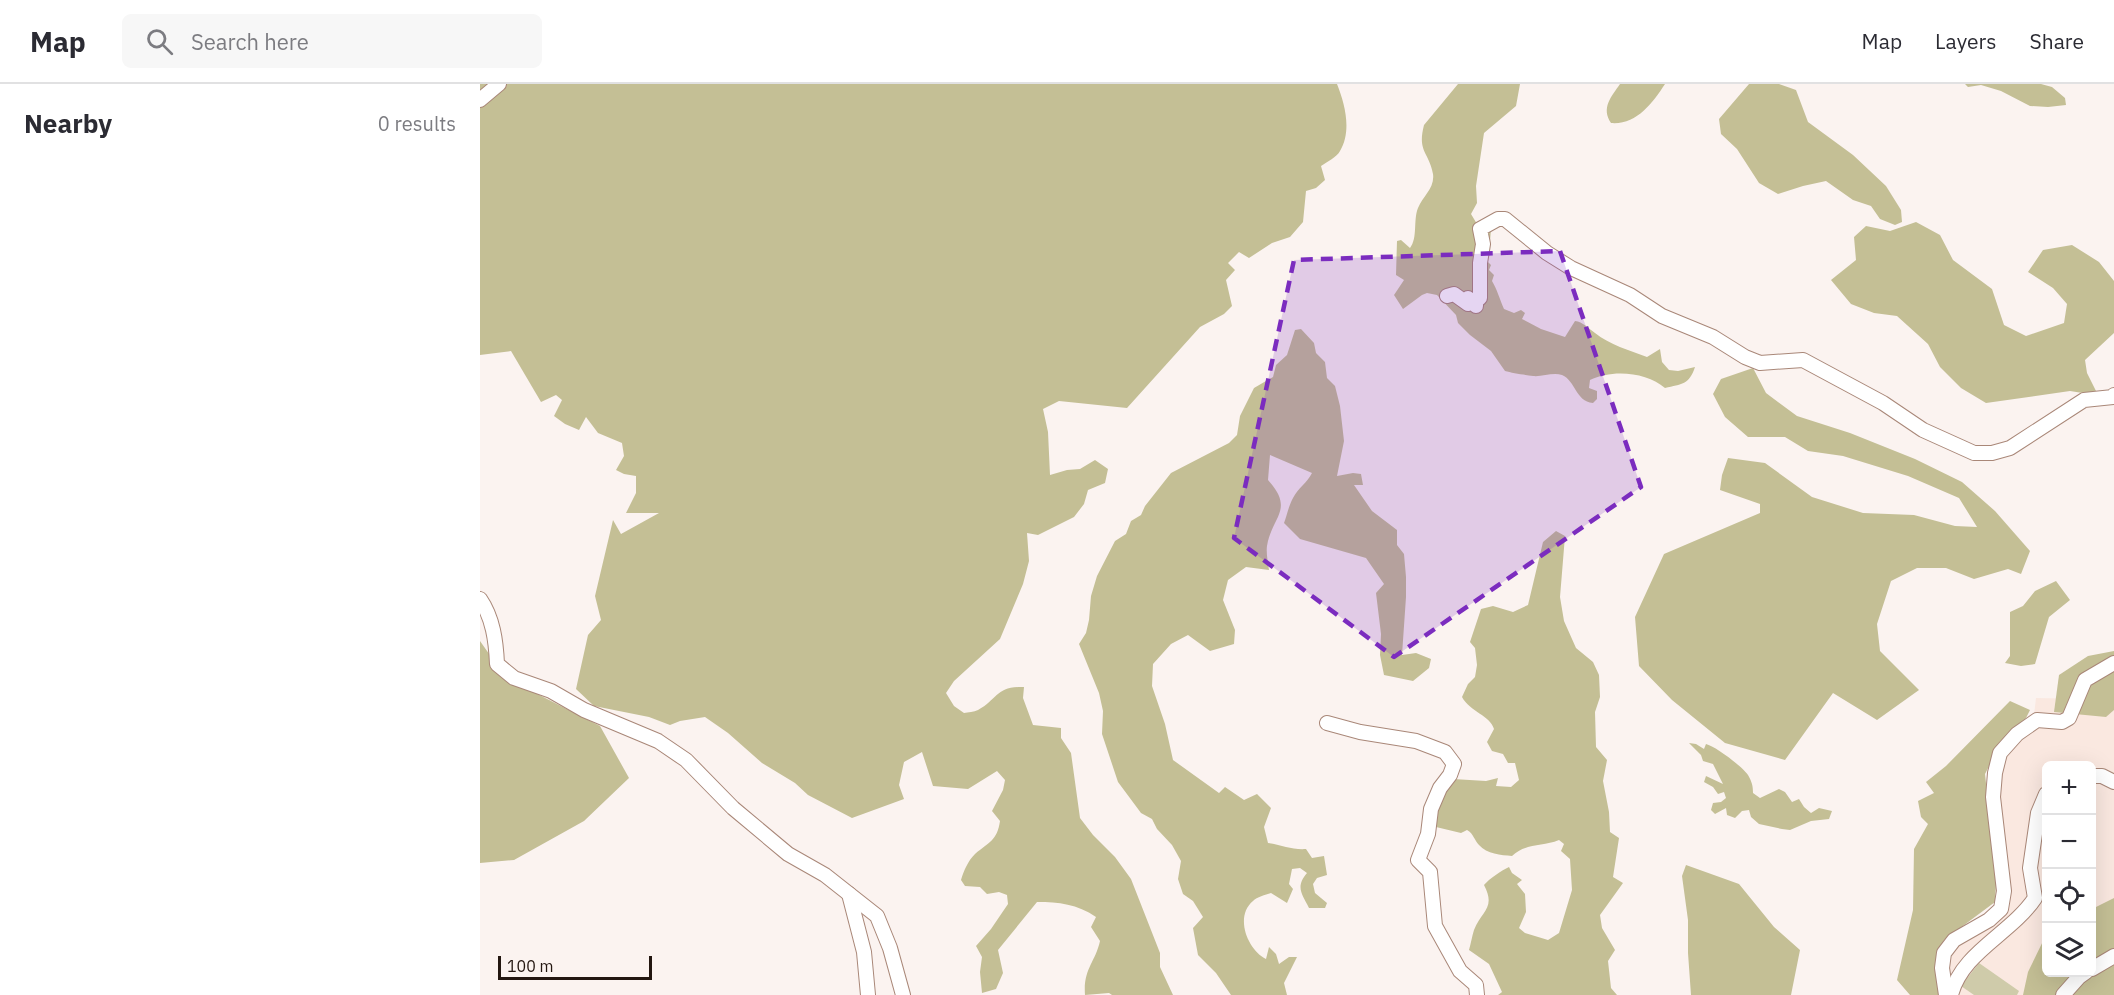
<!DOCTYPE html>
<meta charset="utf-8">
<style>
:root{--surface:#fff;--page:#f7f7f7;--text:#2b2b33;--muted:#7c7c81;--line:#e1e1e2}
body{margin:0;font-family:"IBM Plex Sans",sans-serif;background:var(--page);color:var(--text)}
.controls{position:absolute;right:18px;bottom:18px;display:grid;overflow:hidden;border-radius:9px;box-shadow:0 6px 24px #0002}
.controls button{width:54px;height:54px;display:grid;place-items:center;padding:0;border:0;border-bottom:2px solid var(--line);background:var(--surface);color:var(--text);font:30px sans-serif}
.scale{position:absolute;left:18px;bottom:15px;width:154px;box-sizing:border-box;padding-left:6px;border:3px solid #231610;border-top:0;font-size:16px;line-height:21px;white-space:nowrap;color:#231610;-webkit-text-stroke:4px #fbf3f0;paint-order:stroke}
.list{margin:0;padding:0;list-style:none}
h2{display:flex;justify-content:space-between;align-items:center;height:78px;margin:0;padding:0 24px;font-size:26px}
h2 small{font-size:20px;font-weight:400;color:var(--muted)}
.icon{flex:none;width:33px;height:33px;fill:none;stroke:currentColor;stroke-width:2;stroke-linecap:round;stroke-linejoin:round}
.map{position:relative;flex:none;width:1634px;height:911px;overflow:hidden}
header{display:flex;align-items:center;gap:36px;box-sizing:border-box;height:84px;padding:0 30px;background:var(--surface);border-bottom:2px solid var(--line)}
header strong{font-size:28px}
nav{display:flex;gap:33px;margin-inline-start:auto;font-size:21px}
.search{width:420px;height:54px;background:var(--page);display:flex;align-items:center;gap:15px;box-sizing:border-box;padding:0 21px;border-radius:9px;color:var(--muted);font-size:22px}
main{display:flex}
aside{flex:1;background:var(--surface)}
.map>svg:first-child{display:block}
.built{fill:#fae8e0;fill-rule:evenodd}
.green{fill:#cfcbaa}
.forest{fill:#c4bf95}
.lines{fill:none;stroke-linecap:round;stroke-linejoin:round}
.minor-casing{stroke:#a98778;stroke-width:16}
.minor{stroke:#fff;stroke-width:14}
.marked{fill:#7b2cbf;fill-opacity:0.2;stroke:#7b2cbf;stroke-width:4.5;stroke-dasharray:12 8;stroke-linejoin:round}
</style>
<header>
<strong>Map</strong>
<div class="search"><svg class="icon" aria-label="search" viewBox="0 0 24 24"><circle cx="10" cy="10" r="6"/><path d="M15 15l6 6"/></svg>Search here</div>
<nav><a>Map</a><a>Layers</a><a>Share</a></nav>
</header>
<main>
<aside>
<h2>Nearby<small>0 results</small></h2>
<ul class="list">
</ul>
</aside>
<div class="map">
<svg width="1634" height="911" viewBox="0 0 1634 911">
<rect width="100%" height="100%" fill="#fbf3f0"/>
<!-- built -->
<path class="built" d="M 1634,601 L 1634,899 L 1610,911 L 1464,911 L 1467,865 L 1523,815 L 1514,682 L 1554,631 L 1556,614 L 1609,615 ZM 1566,682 L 1612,682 L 1612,888 L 1566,888 Z"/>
<!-- green -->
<polygon class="green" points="1499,879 1539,907 1537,911 1494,911 1481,902"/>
<!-- forest -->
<g class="forest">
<path d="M 0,0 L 857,0 C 865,20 872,47 860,67 C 857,73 847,78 841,82 L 845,96 L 836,104 L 826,107 L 823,138 L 810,153 L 792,159 L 769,174 L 759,168 L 748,179 L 755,186 L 746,196 L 752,222 L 744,230 L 720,243 L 647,324 L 579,317 L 563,325 L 568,348 L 570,391 L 587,386 L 600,385 L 615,376 L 628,385 L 625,399 L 608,406 L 604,420 L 594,433 L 558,451 L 547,449 L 549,477 L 543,500 L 520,555 L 474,597 L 466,609 L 474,622 L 484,629 C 488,628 494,628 498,626 C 518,615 516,602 544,603 L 543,614 L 553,641 L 581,644 L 581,654 L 591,669 L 600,734 L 613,751 L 635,773 L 651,795 L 680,869 L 680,883 L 693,911 L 632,911 L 629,909 L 605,911 C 603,885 615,879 620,857 L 611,843 L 616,833 C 597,820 579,818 557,818 L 518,866 L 523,889 L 516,905 L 502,909 L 500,888 L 502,873 L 496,862 L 511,845 L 528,820 L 527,811 L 519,808 L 507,810 L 500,803 L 485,802 L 481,796 C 484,786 488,777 495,770 C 509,758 517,757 520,737 L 512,727 L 523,706 L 525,696 L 517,687 L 488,705 L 453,702 L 442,668 L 424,678 L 419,701 L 424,715 L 372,734 L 328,711 L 315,699 L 282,679 L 248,649 L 225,633 L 200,637 L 190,641 L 169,633 L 114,622 L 96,605 L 108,551 L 121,536 L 115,512 L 133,436 L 141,450 L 179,429 L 146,429 L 156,409 L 156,392 L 144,390 L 136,386 L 144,372 L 142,359 L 118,349 L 106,333 L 99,346 L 85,340 L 74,332 L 82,316 L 76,311 L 61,318 L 31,267 L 0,271 Z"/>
<path d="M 978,0 L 1040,0 L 1036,22 L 1004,49 L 996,102 L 997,119 L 991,130 L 1000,145 L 1011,145 L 1009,169 L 1004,174 L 1011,181 L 1009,186 L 1014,191 L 1012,197 C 1017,205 1020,216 1024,225 L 1034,229 L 1041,226 L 1045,229 L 1042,235 L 1061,245 L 1085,253 L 1095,237 C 1103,238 1108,244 1115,249 C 1130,261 1149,266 1167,273 L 1180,265 L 1182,278 L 1189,286 L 1198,287 L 1215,283 C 1209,301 1202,300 1185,304 C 1167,288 1132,285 1110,296 L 1109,304 L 1117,307 L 1117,315 L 1113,319 C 1095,317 1096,297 1082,291 C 1073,288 1062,293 1053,292 C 1045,291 1032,289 1025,287 L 1011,267 L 990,251 L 978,239 L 976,231 L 957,211 L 947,209 L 942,211 L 923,225 L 914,211 L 924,196 L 916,191 L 917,157 L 921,156 L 930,164 C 938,154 933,136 938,124 C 943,112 955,104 953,90 C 949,68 937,68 944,41 Z"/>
<path d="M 1140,0 L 1185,0 C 1172,20 1156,41 1131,39 C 1121,24 1131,13 1140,0 Z"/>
<polygon points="1269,0 1299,0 1316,6 1328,38 1373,71 1406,102 1421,126 1422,138 1415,141 1400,135 1391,122 1373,116 1346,97 1323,102 1298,110 1279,99 1257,65 1241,50 1239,35"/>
<polygon points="1485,0 1561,0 1572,3 1585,14 1586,21 1568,23 1550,22 1521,7 1501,1 1488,3"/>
<polygon points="1436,138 1460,151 1473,176 1512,205 1524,241 1546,252 1584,239 1587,220 1573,204 1548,188 1563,166 1592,161 1619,178 1634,197 1634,249 1605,276 1607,289 1616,307 1609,310 1590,307 1506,319 1481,304 1460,283 1448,260 1417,232 1394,229 1371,220 1351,196 1376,176 1374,153 1386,142 1410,147"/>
<path d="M 821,245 L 834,259 L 836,269 L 845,278 L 847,294 L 855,302 L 860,322 L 864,357 L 857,392 L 873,389 L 881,390 L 883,401 L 874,401 L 892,427 L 917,446 L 917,461 L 924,470 L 926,493 L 926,513 L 922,571 L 936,569 L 951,575 L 949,584 L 933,597 L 904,591 L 900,571 L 901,550 L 896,509 L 904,500 L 886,474 L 820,455 L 804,439 C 807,431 809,421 813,414 C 818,404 827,399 832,389 L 790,371 L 788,396 C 815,426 792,432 787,462 C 786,469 788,479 789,486 L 766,483 L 748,496 L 743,516 L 755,546 L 754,560 L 730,567 L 708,551 L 691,560 L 673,580 L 672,602 L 685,640 L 693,676 L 739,709 L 745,703 L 764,716 L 777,710 L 791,724 L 784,743 L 788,759 C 801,761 812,766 826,765 L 832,774 L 844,772 L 847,791 L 837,794 L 833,800 L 835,809 L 847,819 L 845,824 L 829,824 C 822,810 815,803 827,789 L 820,784 L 812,785 L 809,800 L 813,805 L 807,819 L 791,809 C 785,811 777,813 773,817 C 754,833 768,866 786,875 L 789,863 L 796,870 L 799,880 L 809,873 L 817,873 L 804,899 L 807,911 L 751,911 L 736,889 L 718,871 L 713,844 L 723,833 L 713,817 L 703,810 L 698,795 L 701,777 L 692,761 L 677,745 L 672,735 L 661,729 L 638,698 L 622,650 L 623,627 L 619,609 L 599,560 L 606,549 L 609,536 L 611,512 L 617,492 L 635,457 L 646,450 L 651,437 L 661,431 L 665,422 L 691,389 L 749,359 L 757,351 L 760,332 L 774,304 L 793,293 L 796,281 L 807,271 L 815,246 Z"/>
<polygon points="1273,284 1286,309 1317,332 1370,349 1435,375 1482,398 1515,427 1550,467 1541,490 1528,485 1494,495 1466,484 1437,484 1411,497 1397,540 1400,567 1439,606 1397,636 1353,609 1305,676 1245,659 1192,616 1159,582 1155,533 1184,470 1280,429 1280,420 1240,406 1242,391 1248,374 1285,379 1332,413 1383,429 1434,431 1475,442 1497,443 1479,414 1428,392 1363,372 1328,367 1305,353 1268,353 1245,333 1233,310 1241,295"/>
<path d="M 1076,447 L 1085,452 L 1080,513 L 1084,537 L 1096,564 L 1113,578 L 1119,591 L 1120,613 L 1115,628 L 1116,663 L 1127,676 L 1123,697 L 1129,728 L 1130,748 L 1139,754 L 1133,793 L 1143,799 L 1120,831 L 1122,844 L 1135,866 L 1128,877 L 1131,904 L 1137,911 L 1018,911 L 1022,908 L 1009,880 L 989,866 C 991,859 992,852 994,846 C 1002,826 1016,824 1004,801 C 1009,795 1022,786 1029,783 L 1032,789 L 1042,796 L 1037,800 L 1045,810 L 1046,828 L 1039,844 L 1045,849 L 1068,856 L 1079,849 L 1092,806 L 1090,775 L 1081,767 L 1084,760 L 1079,756 C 1062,763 1045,759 1032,772 C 1021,771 1007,770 999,761 C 994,756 994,750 987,746 L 981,749 L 956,743 C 956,723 962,711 973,695 L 1006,697 L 1018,694 L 1016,702 L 1031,703 L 1039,696 L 1035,679 L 1028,679 L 1023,670 L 1012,667 L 1007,658 L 1014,645 C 1010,631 990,628 982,613 L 988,600 L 995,593 L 997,581 L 995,564 L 990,558 L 1001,525 L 1013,522 L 1033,528 L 1048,521 L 1063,458 Z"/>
<polygon points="1576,497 1590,516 1569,533 1555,580 1541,582 1525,579 1530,572 1530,528 1543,522 1555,507"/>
<polygon points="0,557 26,594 120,642 149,694 104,737 34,776 0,779"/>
<polygon points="1634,567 1634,626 1626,633 1574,628 1579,591 1608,572"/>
<polygon points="1530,617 1550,626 1546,634 1532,646 1516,668 1505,690 1513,763 1516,800 1515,818 1464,856 1460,875 1462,911 1430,911 1417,896 1433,826 1434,765 1448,740 1441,733 1438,717 1454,709 1446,698 1466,682"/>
<path d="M 1209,659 L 1216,660 L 1224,665 L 1226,660 C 1235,662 1263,683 1268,691 C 1272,698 1273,702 1273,709 L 1280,714 L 1299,705 L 1305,708 L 1312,718 L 1319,715 L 1324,723 L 1331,729 L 1339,724 L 1352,727 L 1349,735 L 1331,737 L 1310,746 L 1302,745 L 1279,740 L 1271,733 L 1269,726 L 1262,727 L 1255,734 L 1247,731 L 1246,724 L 1235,730 L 1231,726 L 1233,719 L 1241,718 L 1246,714 L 1244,708 L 1238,710 L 1233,703 L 1224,698 L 1226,692 L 1243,700 L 1233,680 L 1223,677 L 1221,671 Z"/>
<polygon points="1206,781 1259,800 1294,843 1320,866 1311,911 1211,911 1208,869 1208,836 1202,792"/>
<polygon points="1634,814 1634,911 1543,911 1548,888 1566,851 1566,888 1612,888 1612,825"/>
</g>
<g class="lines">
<defs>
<g id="minor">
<polyline points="0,16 19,0"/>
<polyline points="967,212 974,210 988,220 988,214 996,222 996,217 1000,214 1000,179 1003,160 1000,145 1018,135 1025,135 1067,169 1091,184 1150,211 1182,232 1233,253 1265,273 1280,279 1323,276 1403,319 1443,346 1494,369 1512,369 1530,364 1604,316 1633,313 1634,311"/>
<path d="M 0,515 C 13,534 16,557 17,580 L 34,594 L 71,607 L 104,626 L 178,657 L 206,676 L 253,724 L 308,770 L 345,791 L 397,832 L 410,864 L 423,911"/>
<polyline points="847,639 880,648 936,657 965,668 974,680 970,691 960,704 951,725 948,750 938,776 950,788 955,842 980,887 996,901 997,911"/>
<polyline points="1612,692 1622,692 1634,698"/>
<polyline points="369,810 384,868 388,911"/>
<polyline points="1612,885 1634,872"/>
<polyline points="1466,911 1462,884 1464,869 1474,856 1509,836 1521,825 1524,807 1513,713 1515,689 1520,669 1537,650 1557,636 1582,638 1589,634 1605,596 1634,579"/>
<path d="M 1471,911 C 1482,868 1531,850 1555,814 L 1550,784 L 1558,729 L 1566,710"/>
<polyline points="1583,911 1599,893 1606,888"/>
</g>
</defs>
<!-- minor casing -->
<use href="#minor" class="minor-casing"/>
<!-- minor -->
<use href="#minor" class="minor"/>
</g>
<!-- marked area -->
<path class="marked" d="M 1080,167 L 1161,403 L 914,573 L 754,454 L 814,176 Z"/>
</svg>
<div class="controls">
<button>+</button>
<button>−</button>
<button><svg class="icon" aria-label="locate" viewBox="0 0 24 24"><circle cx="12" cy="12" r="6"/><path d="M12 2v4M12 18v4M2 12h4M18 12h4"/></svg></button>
<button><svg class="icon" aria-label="layers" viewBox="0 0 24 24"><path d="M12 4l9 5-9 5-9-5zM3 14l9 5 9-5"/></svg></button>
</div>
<div class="scale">100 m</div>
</div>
</main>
